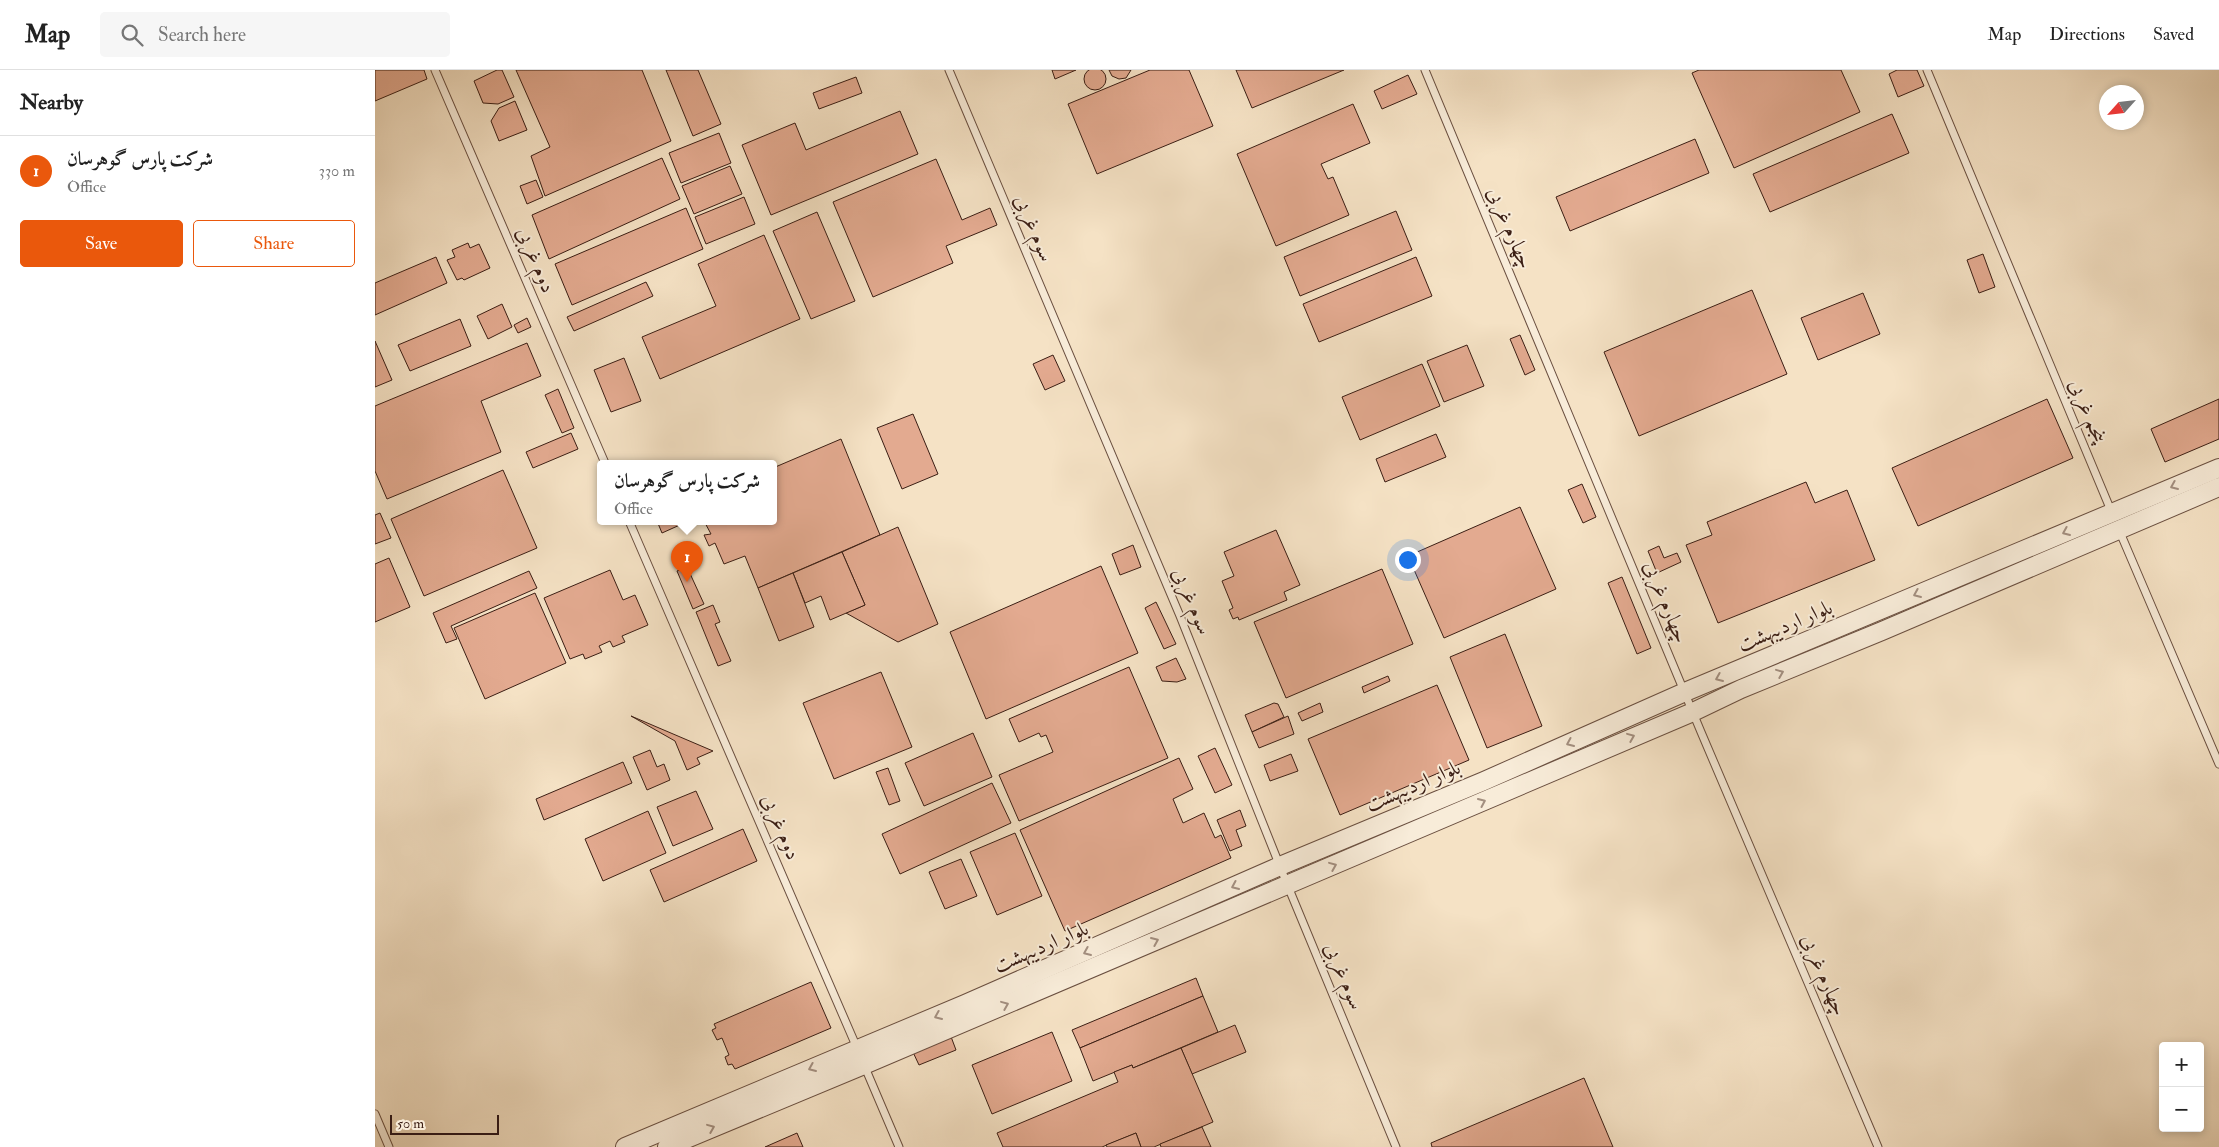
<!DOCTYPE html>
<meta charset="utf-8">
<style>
:root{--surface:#fff;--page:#f6f6f6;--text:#222;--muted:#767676;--line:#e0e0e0;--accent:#ea580c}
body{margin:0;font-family:"IM FELL Double Pica",Amiri,serif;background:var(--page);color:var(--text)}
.controls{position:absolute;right:15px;bottom:15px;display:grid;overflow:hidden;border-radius:5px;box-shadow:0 2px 8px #0003}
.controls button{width:45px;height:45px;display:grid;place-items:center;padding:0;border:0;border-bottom:1px solid var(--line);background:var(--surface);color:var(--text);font:25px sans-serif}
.compass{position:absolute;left:1724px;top:15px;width:45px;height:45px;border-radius:50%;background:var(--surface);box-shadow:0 2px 8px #0003;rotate:243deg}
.scale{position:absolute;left:15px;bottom:12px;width:109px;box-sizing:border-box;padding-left:5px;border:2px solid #3b1e14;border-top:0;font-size:14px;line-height:18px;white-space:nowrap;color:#3b1e14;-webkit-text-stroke:4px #f8ecd9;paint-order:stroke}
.you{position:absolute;left:1032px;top:489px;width:18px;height:18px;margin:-12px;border:4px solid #fff;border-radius:50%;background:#1a73e8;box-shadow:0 0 0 8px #1a73e833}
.badge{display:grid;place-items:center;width:32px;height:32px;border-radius:50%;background:var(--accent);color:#fff;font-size:16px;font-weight:700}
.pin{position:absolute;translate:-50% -41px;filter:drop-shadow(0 1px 2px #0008)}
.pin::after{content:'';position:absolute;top:26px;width:18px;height:15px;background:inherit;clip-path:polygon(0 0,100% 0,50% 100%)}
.popup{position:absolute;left:222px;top:390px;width:180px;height:65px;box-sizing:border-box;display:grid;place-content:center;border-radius:5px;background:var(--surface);filter:drop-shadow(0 1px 4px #0005);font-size:16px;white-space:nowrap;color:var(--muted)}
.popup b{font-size:19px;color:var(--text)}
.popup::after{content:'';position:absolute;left:50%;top:100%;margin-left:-10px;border:10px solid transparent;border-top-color:var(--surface)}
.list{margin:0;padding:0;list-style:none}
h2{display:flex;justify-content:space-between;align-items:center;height:65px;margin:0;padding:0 20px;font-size:21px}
h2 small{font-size:16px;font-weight:400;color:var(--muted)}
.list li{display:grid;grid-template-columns:32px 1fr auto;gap:15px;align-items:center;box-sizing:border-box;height:70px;padding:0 20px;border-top:1px solid var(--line)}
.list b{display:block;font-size:19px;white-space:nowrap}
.list p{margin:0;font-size:16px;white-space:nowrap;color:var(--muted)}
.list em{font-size:16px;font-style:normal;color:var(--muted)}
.actions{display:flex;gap:10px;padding:15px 20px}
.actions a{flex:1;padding:11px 0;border:1px solid var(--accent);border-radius:5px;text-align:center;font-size:18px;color:var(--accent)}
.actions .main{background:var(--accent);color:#fff}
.icon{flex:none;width:28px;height:28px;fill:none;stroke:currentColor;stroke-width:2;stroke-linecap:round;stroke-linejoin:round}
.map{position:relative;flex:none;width:1844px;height:1077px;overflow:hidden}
header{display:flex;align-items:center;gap:30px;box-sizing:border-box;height:70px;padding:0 25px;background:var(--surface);border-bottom:1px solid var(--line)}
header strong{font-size:24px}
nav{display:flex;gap:28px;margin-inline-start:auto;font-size:18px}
.search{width:350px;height:45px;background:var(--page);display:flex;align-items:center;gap:12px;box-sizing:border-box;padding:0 18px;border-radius:5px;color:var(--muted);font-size:19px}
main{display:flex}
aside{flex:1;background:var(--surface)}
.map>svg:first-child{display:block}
.building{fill:#e3aa90;stroke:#3b1e14}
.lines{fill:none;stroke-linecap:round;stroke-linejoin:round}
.service-casing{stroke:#6a4f40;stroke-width:9}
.tertiary-casing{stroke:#6a4f40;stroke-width:20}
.service{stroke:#f8ecd9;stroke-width:7}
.tertiary{stroke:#f8ecd9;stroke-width:18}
.oneway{stroke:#a38f80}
.labels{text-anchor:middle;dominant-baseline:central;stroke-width:4;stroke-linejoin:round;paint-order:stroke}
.street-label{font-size:21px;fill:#3b1e14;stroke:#f8ecd9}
</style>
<header>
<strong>Map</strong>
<div class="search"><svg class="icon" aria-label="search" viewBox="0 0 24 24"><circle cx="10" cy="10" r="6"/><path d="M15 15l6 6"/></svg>Search here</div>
<nav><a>Map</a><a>Directions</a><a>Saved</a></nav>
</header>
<main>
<aside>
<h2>Nearby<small></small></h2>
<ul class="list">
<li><span class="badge">1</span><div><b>شرکت پارس گوهرسان</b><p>Office</p></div><em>330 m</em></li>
</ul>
<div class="actions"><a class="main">Save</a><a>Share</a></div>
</aside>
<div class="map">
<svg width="1844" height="1077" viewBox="0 0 1844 1077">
<rect width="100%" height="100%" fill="#f5e2c5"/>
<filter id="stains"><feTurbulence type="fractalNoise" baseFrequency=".004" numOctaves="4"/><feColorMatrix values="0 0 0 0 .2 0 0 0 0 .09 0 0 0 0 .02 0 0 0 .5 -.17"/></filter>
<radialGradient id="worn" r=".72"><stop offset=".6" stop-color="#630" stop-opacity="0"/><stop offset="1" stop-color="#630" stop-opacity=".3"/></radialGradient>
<!-- building -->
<g class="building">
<circle cx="720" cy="9" r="11"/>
<polygon points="0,0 49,0 52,9 0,31"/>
<polygon points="122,0 127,0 139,27 123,34 108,33 99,11"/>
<polygon points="141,0 267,0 296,71 170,126 156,86 175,77"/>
<polygon points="291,0 323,0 346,54 318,66"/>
<polygon points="677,0 701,0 680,9"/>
<polygon points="734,0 756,0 751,8 744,9 737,6"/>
<polygon points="775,0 814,0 838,56 722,104 693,34"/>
<polygon points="861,0 969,0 877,38"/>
<polygon points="1324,0 1466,0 1485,42 1359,98 1317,3"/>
<polygon points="1522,0 1542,0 1549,16 1523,27 1514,4"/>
<polygon points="1033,5 1042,24 1007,39 999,21"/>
<polygon points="481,7 487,23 444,39 438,23"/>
<polygon points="140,31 152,60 124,71 116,51 124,38"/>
<polygon points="978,34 995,73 946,94 953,109 958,107 974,145 901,176 862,84"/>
<polygon points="525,41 543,84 396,145 367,75 420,53 431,80"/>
<polygon points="1517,44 1534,83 1395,142 1378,104"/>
<polygon points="344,63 356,93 306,113 294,83"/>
<polygon points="1320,69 1334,103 1195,161 1181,127"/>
<polygon points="287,88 305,129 174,189 157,145"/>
<polygon points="561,89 587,150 615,138 622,155 571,176 578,193 498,227 458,132"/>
<polygon points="355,96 367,124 319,144 307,116"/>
<polygon points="161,110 168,127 152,134 145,116"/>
<polygon points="369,127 380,154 331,174 320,147"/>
<polygon points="311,138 328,179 197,235 180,194"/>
<polygon points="1021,141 1037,180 925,226 909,187"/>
<polygon points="442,142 480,231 436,249 398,161"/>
<polygon points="389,165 425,249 285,309 267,267 341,236 323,194"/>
<polygon points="93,173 95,178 104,174 115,198 89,210 87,208 82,210 72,190 80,187 77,180"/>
<polygon points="1608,184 1620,217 1604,223 1592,190"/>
<polygon points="61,187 72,213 0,245 0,213"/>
<polygon points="1041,187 1057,226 944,272 928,234"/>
<polygon points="271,212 278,226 199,261 192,247"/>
<polygon points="1377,220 1412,304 1264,366 1229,282"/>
<polygon points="1488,223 1505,264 1443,290 1426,248"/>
<polygon points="127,234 137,257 113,269 102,246"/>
<polygon points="152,248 156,257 143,263 139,255"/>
<polygon points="85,249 96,276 35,301 23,275"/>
<polygon points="1145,265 1160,300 1150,305 1135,269"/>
<polygon points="0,271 17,310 0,317"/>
<polygon points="152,273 166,306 106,331 126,382 12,429 0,401 0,336"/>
<polygon points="1092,275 1109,316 1069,332 1052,291"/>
<polygon points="678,285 690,311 670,320 658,294"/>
<polygon points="249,288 266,331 236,342 219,300"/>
<polygon points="1047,294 1065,336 985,370 967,327"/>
<polygon points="183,319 199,358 187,363 170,325"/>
<polygon points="1672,329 1698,388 1543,456 1517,398"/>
<polygon points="1844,329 1844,369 1790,392 1776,359"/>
<polygon points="538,344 563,404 527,419 502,358"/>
<polygon points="196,363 203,379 158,398 151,382"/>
<polygon points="1061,364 1071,387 1010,412 1001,389"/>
<polygon points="466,369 505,465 383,518 370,486 349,494 340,473 334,476 329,465 336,464 329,451 398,451 398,398"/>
<polygon points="128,400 162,478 49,526 16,449"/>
<polygon points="1431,412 1440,433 1472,420 1500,490 1343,553 1311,475 1337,465 1332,452"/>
<polygon points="1207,414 1221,447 1208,453 1193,420"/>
<polygon points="1145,437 1181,519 1069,568 1033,486"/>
<polygon points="5,443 16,468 0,474 0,445"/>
<polygon points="282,451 305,451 307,454 287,463"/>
<polygon points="523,457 563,554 523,572 471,543 490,535 467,482"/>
<polygon points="901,460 925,515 909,522 912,530 864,550 863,547 858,549 854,540 858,538 847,511 859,506 849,482"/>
<polygon points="758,475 766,497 745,505 737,484"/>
<polygon points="1284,476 1289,488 1302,483 1306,492 1282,503 1273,481"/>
<polygon points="467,482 490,535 455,550 446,526 430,533 418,503"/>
<polygon points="14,488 35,537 0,552 0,494"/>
<polygon points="726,496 763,583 611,649 575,562"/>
<polygon points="312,497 329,534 318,539 302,501"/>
<polygon points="1007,499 1038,574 911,628 879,552"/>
<polygon points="235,500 248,530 260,525 273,555 247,566 250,572 238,577 235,571 224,576 227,582 210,589 208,584 195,589 169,528"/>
<polygon points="154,501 162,518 76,556 82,569 71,573 58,543"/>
<polygon points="418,503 439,557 404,571 383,518"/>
<polygon points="1247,507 1276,578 1262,584 1233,513"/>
<polygon points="160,523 191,593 110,629 79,558"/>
<polygon points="781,532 801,574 789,579 770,538"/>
<polygon points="338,535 345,552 340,554 356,591 343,596 321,542"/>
<polygon points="1130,564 1167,656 1112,678 1075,587"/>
<polygon points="801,588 811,609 802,612 787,611 781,597"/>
<polygon points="754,597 793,688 644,751 624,705 678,682 671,665 666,667 664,663 644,672 634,649"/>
<polygon points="506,602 537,677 459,709 428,633"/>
<polygon points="1013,606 1015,611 989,623 987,617"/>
<polygon points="1062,615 1094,690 965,745 933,669"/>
<polygon points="899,633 903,634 909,647 877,662 870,645"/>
<polygon points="945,633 948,642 927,651 923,643"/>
<polygon points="256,646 338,681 322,688 325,694 312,700 300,671"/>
<polygon points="913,646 919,664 884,678 877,662"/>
<polygon points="598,663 617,707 549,736 530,693"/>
<polygon points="840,678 857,715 840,723 823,686"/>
<polygon points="275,680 282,697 289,694 295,710 272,720 258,687"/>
<polygon points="916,684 923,701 895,711 889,695"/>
<polygon points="804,688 818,719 798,729 808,753 829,743 840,768 846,765 856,788 690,861 645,760"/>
<polygon points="248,692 257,713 169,750 161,729"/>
<polygon points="513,698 525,731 514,735 501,702"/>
<polygon points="617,713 636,753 525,804 507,764"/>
<polygon points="321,721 338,759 298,776 282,737"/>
<polygon points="865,740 871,756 861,760 867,776 855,781 842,750"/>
<polygon points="273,741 291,783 228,811 210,769"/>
<polygon points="368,759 382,791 289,832 275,800"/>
<polygon points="640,763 667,826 622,845 595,782"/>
<polygon points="586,789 602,826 570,839 554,802"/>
<polygon points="821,908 828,926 705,978 697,960"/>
<polygon points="436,912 456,958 360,999 357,994 353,995 350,987 354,985 347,968 342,970 337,960 341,958 339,954"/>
<polygon points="828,926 843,962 758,998 757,995 718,1011 705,978"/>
<polygon points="860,955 871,982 817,1004 806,978"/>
<polygon points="677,962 697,1011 617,1044 597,995"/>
<polygon points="575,964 581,980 544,995 537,980"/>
<polygon points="806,978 838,1052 779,1077 766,1077 761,1063 727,1077 628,1077 622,1063 743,1012 739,1002 757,995 758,998"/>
<polygon points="1209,1008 1238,1077 1057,1077 1056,1073"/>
<polygon points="827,1057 836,1077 786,1077 785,1074"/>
<polygon points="422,1063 428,1077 390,1077"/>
<polygon points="761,1063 766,1077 732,1077 731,1075"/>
</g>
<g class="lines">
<defs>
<g id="service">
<polyline points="60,0 230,393"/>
<polyline points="574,0 805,546 912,814 1021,1077"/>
<polyline points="1050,0 1326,662 1503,1077"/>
<polyline points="1552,0 1737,443"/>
<polyline points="254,451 482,978"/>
<polyline points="1744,460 1844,694"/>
<polyline points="489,995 524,1077"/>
<polyline points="0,1044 14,1077"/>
</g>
<g id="tertiary">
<polyline points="250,1077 590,934 905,796 1109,711 1310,622 1844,398"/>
<polyline points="292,1077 489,995 1318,642 1366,619 1507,561 1844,417"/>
</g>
</defs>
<!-- service casing -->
<use href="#service" class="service-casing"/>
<!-- tertiary casing -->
<use href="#tertiary" class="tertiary-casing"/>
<!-- service -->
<use href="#service" class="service"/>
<!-- tertiary -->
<use href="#tertiary" class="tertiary"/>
</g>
<!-- one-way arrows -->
<defs><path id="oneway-chevron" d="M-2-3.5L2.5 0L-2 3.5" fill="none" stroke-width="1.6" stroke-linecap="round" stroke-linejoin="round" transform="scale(1.25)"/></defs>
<g class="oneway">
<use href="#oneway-chevron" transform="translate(1799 416) rotate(157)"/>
<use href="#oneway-chevron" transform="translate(1691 462) rotate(157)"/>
<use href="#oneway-chevron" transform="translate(1542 524) rotate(157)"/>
<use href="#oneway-chevron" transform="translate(1405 603) rotate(-22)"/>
<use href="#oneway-chevron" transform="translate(1344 608) rotate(157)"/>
<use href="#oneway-chevron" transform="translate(1256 667) rotate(-22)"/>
<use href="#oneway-chevron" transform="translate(1195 673) rotate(156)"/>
<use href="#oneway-chevron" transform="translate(1107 732) rotate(-24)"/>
<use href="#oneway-chevron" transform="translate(958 796) rotate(-22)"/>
<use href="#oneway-chevron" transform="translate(860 816) rotate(156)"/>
<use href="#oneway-chevron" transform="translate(780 871) rotate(-23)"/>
<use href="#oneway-chevron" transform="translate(712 882) rotate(157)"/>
<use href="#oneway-chevron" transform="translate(630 935) rotate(-22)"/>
<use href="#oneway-chevron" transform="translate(563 946) rotate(157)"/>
<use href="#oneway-chevron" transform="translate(437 998) rotate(157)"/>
<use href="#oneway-chevron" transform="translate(336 1058) rotate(-22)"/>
</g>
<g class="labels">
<!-- street labels -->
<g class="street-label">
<text transform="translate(659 158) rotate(67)">سوم غربی</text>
<text transform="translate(1135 158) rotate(67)">چهارم غربی</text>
<text transform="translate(161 190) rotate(67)">دوم غربی</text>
<text transform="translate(1713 341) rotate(67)">پنجم غربی</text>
<text transform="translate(817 531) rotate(67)">سوم غربی</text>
<text transform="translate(1291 532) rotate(68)">چهارم غربی</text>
<text transform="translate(1410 556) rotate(-23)">بلوار اردیبهشت</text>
<text transform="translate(1038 716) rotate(-23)">بلوار اردیبهشت</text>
<text transform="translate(406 757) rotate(67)">دوم غربی</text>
<text transform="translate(666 877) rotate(-23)">بلوار اردیبهشت</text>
<text transform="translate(1449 905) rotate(67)">چهارم غربی</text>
<text transform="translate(969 906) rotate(67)">سوم غربی</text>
</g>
</g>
<rect width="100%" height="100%" filter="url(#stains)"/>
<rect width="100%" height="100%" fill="url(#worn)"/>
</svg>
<div class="controls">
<button>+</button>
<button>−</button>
</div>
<svg class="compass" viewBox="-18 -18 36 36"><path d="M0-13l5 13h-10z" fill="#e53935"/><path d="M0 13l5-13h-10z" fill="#767676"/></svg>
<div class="scale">50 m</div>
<div class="you"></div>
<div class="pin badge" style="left:312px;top:512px">1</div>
<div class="popup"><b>شرکت پارس گوهرسان</b>Office</div>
</div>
</main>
